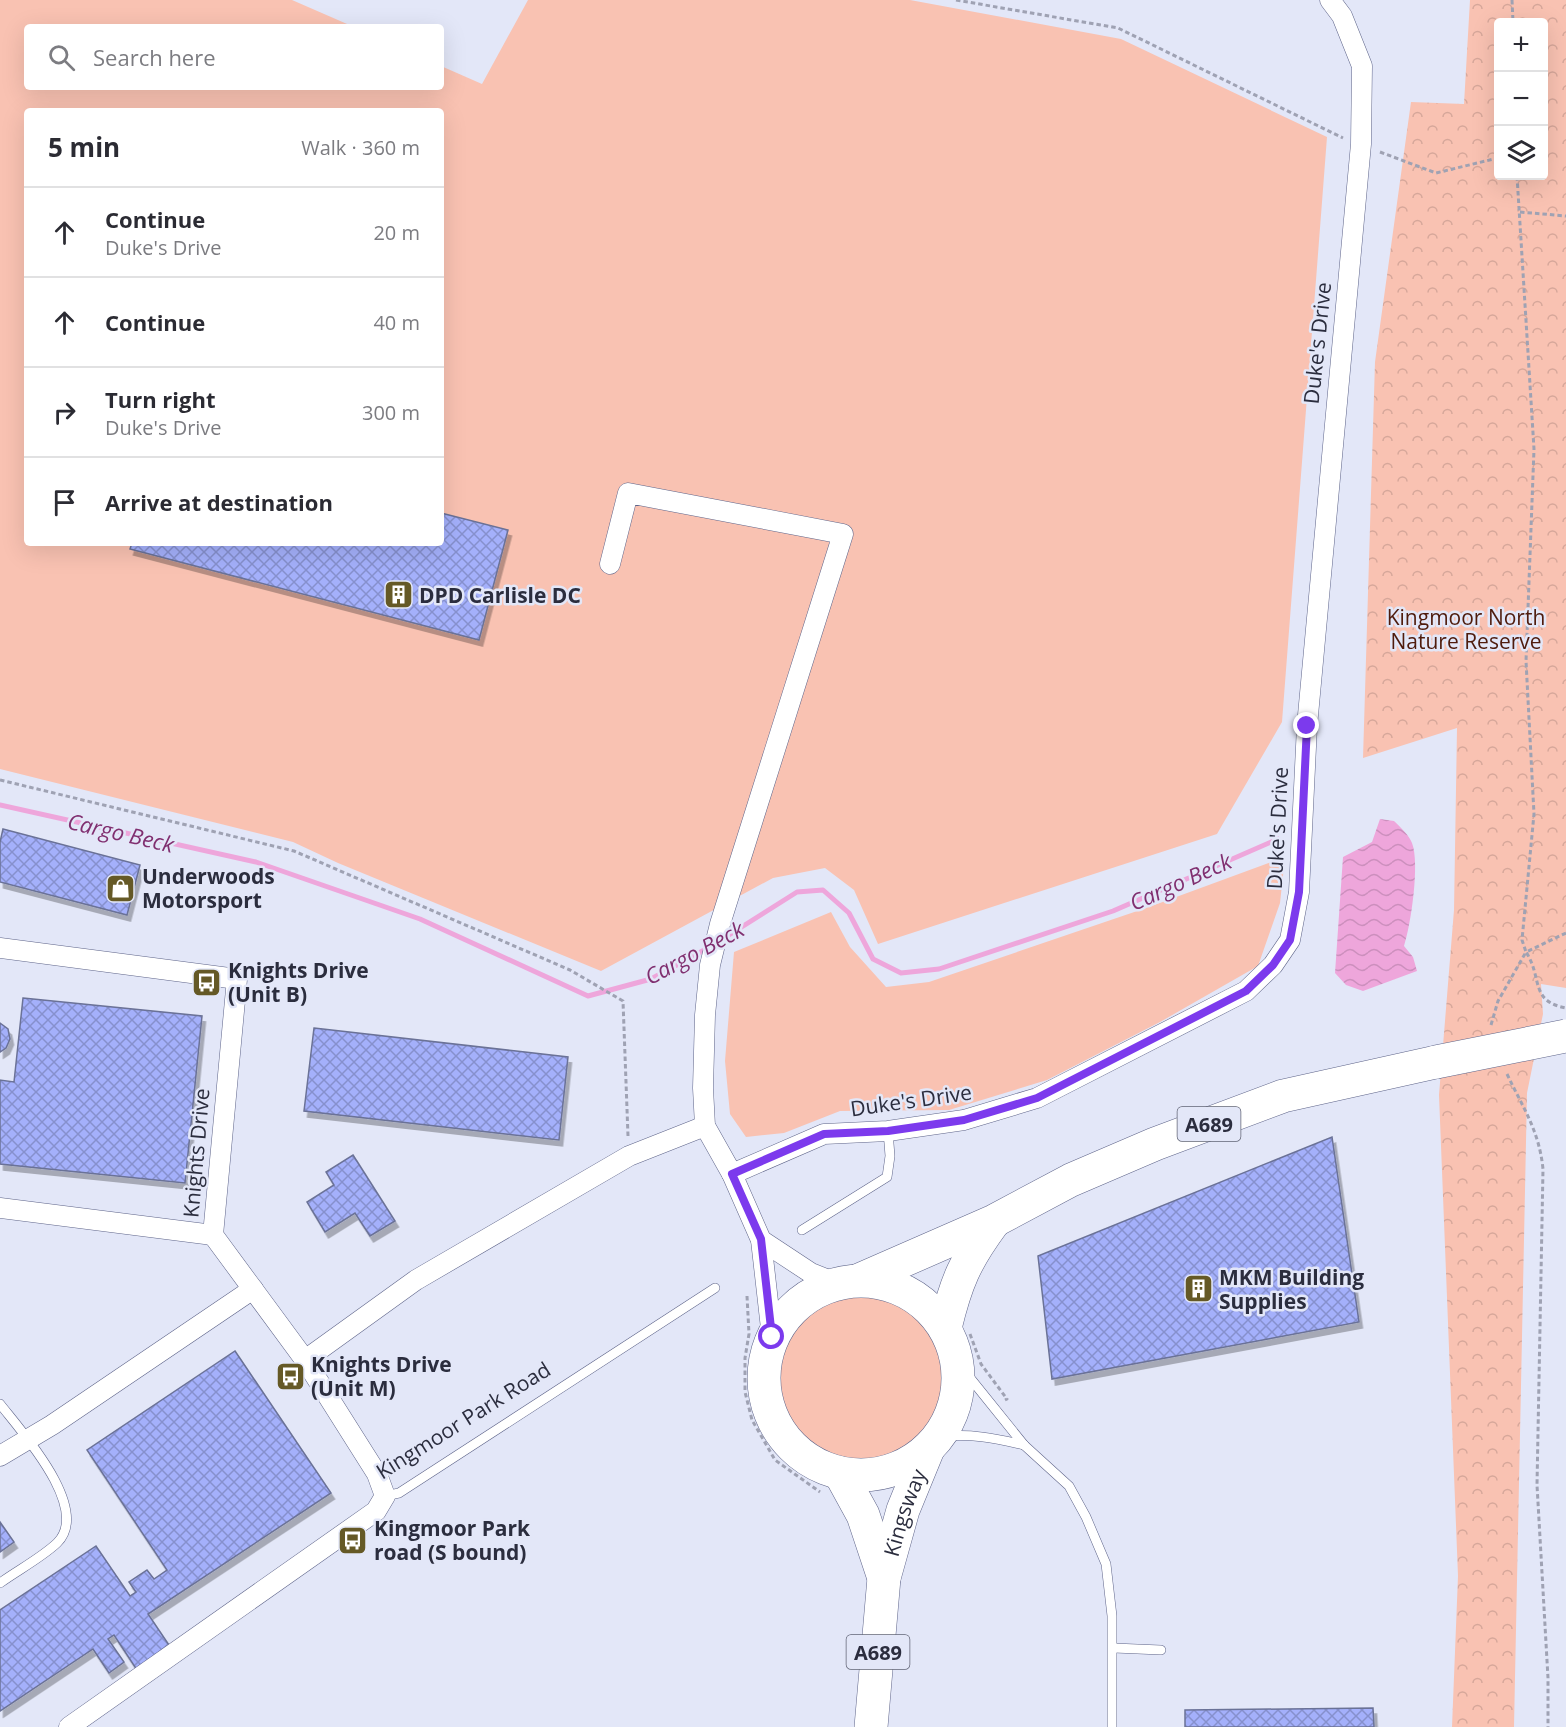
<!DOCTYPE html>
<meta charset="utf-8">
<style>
:root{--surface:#fff;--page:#f2f2f3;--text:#2b2b33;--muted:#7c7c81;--line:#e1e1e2}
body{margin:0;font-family:"Open Sans",sans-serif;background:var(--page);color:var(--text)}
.controls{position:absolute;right:18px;top:18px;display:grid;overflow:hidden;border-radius:6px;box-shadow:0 6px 24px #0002}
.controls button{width:54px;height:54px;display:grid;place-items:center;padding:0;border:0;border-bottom:2px solid var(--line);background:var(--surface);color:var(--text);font:30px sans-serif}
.stop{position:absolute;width:18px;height:18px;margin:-14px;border:4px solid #7c3aed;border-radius:50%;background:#fff}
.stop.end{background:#7c3aed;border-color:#fff;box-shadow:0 2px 6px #0008}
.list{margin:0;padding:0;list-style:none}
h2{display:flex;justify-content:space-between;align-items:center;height:78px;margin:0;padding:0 24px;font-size:26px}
h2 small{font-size:20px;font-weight:400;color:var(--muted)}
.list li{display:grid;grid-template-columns:39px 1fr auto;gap:18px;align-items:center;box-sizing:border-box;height:90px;padding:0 24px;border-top:2px solid var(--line)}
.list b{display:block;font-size:22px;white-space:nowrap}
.list p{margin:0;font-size:20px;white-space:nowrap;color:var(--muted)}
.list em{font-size:20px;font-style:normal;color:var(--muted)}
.icon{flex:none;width:33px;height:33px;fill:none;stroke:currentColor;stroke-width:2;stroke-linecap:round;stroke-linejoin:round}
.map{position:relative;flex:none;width:1566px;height:1727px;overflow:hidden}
.search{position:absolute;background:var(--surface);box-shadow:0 6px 24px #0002;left:24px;top:24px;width:420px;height:66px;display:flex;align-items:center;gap:15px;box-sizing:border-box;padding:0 21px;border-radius:6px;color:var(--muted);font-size:22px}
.panel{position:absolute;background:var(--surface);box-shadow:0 6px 24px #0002;left:24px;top:108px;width:420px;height:438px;border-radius:6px}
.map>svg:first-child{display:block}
.grass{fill:#f9c2b2;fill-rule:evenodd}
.forest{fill:url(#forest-crowns);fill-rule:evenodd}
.water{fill:url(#water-waves)}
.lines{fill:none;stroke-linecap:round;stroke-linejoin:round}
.stream{stroke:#eea6db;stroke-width:5}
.building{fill:url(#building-cross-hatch);stroke:#6b7297;stroke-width:1.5;filter:url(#shadow)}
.lane-casing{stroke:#5e6489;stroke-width:10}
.street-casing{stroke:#5e6489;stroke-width:21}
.highway-casing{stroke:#5e6489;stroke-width:34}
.path{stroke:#9fa2b3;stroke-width:3;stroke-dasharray:4.5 3;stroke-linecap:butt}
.lane{stroke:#fff;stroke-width:9}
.street{stroke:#fff;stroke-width:20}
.highway{stroke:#fff;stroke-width:33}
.highway-bridge-casing{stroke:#5e6489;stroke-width:34;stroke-linecap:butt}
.highway-bridge{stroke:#fff;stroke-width:33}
.route{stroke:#7c3aed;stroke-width:8}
.labels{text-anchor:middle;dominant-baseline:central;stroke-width:5;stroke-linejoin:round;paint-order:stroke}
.shield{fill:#e3e7f8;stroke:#626576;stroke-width:1.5}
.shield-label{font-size:20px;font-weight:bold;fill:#2b2d3e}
.street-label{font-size:21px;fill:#2b2d3e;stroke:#e3e7f8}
.poi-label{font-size:21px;font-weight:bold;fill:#2b2d3e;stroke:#e3e7f8;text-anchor:start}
.park-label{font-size:21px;fill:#4f1b0c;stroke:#e3e7f8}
.water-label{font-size:22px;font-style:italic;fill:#802f70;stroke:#e3e7f8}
</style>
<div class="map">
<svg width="1566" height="1727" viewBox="0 0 1566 1727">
<defs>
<pattern id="forest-crowns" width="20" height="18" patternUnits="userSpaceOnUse" patternTransform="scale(1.5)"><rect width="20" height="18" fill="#f9c2b2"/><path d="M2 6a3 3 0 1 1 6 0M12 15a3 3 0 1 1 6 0" fill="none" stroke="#d6a79a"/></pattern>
<pattern id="water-waves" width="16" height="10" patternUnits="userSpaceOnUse" patternTransform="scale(1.5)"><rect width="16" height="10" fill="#eea6db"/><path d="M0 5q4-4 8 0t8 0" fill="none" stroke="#cc8fbd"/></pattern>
<pattern id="building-cross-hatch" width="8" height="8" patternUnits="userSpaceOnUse" patternTransform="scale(1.5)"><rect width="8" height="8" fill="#a4b0fb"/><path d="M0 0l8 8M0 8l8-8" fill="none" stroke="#8690cd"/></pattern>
<filter id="shadow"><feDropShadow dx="3.5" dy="6" stdDeviation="0" flood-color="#0004"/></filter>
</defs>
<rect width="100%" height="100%" fill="#e3e7f8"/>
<!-- grass -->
<g class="grass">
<path d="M 0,0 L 292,0 L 354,27 L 27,27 L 27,87 L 441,87 L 441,66 L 482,84 L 528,0 L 910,0 L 1121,39 L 1327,137 L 1282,722 L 1217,834 L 878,944 L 854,890 L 825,868 L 773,878 L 601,971 L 338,863 L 293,842 L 0,769 ZM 27,111 L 441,111 L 441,543 L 27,543 Z"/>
<polygon points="1285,857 1280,903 1258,966 1160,1022 1047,1080 949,1110 840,1111 784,1133 746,1137 730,1114 725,1061 734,952 831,912 850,947 886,987 929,982 1149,907"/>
<circle cx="862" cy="1378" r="83"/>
</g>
<!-- forest -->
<path class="forest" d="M 1470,0 L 1566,0 L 1566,988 L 1541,984 L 1543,1014 L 1527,1093 L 1514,1727 L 1452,1727 L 1458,1576 L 1439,1095 L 1454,910 L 1457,728 L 1363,758 L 1375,362 L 1411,102 L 1464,104 ZM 1498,22 L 1544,22 L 1544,176 L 1498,176 Z"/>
<!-- water -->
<path class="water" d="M 1380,819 L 1394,821 C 1400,827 1409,835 1412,843 C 1420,863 1411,925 1404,946 L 1413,957 L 1417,971 L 1363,991 L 1346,985 L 1335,973 L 1343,857 L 1372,842 Z"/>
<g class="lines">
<!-- stream -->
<g class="stream">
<polyline points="0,805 256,862 420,919 588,996 651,979 708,948"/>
<polyline points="721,940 797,892 823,890 849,913 873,959 901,973 939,969 1113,911 1278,839"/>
</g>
</g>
<!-- building -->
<g class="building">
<polygon points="441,513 508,530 479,640 130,549 132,543 441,543"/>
<polygon points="3,829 140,865 127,915 0,882 0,842"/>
<polygon points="23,998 202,1016 185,1183 0,1164 0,1080 14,1082"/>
<polygon points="0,1023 8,1029 10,1039 6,1048 0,1052"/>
<polygon points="314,1028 568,1057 559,1140 304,1111"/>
<polygon points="1332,1137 1359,1322 1052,1379 1038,1256"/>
<polygon points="353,1155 395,1221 370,1236 355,1213 325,1232 307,1202 334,1185 326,1172"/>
<polygon points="235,1351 331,1493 148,1614 171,1648 137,1670 114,1635 108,1639 124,1662 109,1673 93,1649 0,1711 0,1610 96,1546 130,1596 136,1592 129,1582 147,1570 154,1579 167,1570 87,1450"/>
<polygon points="0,1522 14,1542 0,1552"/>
<polygon points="1373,1708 1374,1727 1185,1727 1185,1710"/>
</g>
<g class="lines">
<defs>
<g id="lane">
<polyline points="802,1230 887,1177 890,1156 888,1131"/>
<polyline points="958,1363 1024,1445 1069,1486 1086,1517 1106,1564 1112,1616 1112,1727"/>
<path d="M 0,1404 C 21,1431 92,1509 57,1543 C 41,1558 18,1570 0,1583"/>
<path d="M 939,1437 C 969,1433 994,1438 1024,1445"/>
<polyline points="385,1496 399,1493 715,1288"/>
<polyline points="1114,1648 1161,1650"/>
</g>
<g id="street">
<polyline points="610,564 628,493 843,534 720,924 710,965 705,1015 703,1088 705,1126 732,1174 761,1240 772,1337"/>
<polyline points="0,948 237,979 213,1235 305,1360 377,1474 385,1496 376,1511 69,1727"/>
<polyline points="732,1174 824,1134 888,1131 964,1120 1037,1098 1246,991 1273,965 1290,940 1299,892 1307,726 1361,144 1362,66 1342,16 1330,0"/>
<polyline points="0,1208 213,1235"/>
<polyline points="761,1240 811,1273 836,1283"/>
<polyline points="305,1360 416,1280 629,1156 705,1126"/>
<polyline points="0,1456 52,1425 253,1289"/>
</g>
<g id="highway">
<polyline points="859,1280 994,1221 1071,1180 1155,1144 1283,1096 1436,1062"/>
<circle cx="861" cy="1378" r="97"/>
<path d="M 945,1328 C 956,1282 965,1261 993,1223"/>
<polyline points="840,1473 863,1515 884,1578"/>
<path id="s1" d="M 871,1727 L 884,1578 L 903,1510 L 928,1449"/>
</g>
</defs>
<!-- lane casing -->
<use href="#lane" class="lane-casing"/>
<!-- street casing -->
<use href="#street" class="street-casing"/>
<!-- highway casing -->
<use href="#highway" class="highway-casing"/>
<!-- path -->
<g class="path">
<polyline points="956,0 1118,28 1343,138"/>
<polyline points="1512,0 1513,22"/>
<polyline points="1380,152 1436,173 1498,158"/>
<polyline points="1520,212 1566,216"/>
<polyline points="0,780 294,851 570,970 623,1001 628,1136"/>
<path d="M 1566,933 L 1526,952 C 1543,978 1529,1001 1566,1008"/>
<polyline points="1491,1025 1498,1001 1526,952 1522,940 1534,814 1526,661 1534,449 1517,176"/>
<path d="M 1507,1074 C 1523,1108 1539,1130 1543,1169 L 1537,1485 L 1548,1678 L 1548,1727"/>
<polyline points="747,1296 749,1334 745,1358 745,1392 752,1420 775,1460 820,1492"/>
<polyline points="970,1334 981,1364 1007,1399 1005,1400"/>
</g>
<!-- lane -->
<use href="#lane" class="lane"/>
<!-- street -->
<use href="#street" class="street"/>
<!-- highway -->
<use href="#highway" class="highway"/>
<defs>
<polyline id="highway-bridge" points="1436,1062 1566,1036"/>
</defs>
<!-- highway-bridge casing -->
<use href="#highway-bridge" class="highway-bridge-casing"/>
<!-- highway-bridge -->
<use href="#highway-bridge" class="highway-bridge"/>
</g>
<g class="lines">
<!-- route -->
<polyline class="route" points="772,1337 761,1239 732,1174 824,1134 888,1131 964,1120 1037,1098 1246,991 1273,965 1290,940 1299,892 1307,726"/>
</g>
<!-- icons -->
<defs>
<symbol id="building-square" viewBox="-11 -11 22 22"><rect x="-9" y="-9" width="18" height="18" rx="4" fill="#655926" stroke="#e3e7f8"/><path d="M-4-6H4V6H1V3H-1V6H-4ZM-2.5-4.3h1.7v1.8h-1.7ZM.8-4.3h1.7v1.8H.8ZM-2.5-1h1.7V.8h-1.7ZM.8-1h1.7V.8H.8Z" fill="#fff"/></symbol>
<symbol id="shop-square" viewBox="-11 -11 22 22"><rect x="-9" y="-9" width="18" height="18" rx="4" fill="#655926" stroke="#e3e7f8"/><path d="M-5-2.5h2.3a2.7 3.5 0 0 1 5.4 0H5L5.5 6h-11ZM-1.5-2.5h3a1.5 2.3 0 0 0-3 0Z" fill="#fff"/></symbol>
<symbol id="bus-square" viewBox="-11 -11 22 22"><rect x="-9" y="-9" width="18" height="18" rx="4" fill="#655926" stroke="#e3e7f8"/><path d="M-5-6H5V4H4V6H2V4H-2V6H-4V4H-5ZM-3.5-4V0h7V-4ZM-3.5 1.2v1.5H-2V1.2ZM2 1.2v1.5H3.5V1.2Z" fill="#fff"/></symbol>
</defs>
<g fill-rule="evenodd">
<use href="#building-square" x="382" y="578" width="33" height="33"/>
<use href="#shop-square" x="104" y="872" width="33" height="33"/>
<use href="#bus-square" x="190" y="966" width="33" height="33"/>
<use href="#building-square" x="1182" y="1272" width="33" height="33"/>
<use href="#bus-square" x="274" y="1360" width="33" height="33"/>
<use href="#bus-square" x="336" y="1524" width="33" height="33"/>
</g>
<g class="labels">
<!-- shield labels -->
<g class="shield">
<rect x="1177.5" y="1107" width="63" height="34" rx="4.5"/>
<rect x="846.5" y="1635" width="63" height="34" rx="4.5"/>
</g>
<g class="shield-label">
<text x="1209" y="1124">A689</text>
<text x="878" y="1652">A689</text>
</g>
<!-- street labels -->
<g class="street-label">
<text transform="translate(1317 343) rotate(-84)">Duke's Drive</text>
<text transform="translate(1277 828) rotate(-87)">Duke's Drive</text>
<text transform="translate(911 1100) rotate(-8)">Duke's Drive</text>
<text transform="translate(196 1153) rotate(-85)">Knights Drive</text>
<text transform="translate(463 1420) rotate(-32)">Kingmoor Park Road</text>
<text stroke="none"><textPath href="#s1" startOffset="218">Kingsway</textPath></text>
</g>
<!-- poi labels -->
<g class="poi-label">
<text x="419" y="595">DPD Carlisle DC</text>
<text x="142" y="876">Underwoods<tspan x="142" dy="24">Motorsport</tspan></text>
<text x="228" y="970">Knights Drive<tspan x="228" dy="24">(Unit B)</tspan></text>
<text x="1219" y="1277">MKM Building<tspan x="1219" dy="24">Supplies</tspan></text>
<text x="311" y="1364">Knights Drive<tspan x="311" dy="24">(Unit M)</tspan></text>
<text x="374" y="1528">Kingmoor Park<tspan x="374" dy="24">road (S bound)</tspan></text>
</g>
<!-- park labels -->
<g class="park-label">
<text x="1466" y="617">Kingmoor North<tspan x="1466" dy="24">Nature Reserve</tspan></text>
</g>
<!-- water labels -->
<g class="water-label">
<text transform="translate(121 832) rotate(13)">Cargo Beck</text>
<text transform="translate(1180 881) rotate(-24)">Cargo Beck</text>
<text transform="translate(694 952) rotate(-28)">Cargo Beck</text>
</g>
</g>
</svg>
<div class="controls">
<button>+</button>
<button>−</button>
<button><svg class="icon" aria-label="layers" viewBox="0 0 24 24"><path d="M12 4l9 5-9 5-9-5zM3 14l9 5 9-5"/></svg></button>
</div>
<div class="stop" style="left:772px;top:1337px"></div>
<div class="stop end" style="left:1307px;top:726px"></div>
<div class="search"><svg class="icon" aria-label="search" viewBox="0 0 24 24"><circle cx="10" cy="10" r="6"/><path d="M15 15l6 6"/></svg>Search here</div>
<section class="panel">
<h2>5 min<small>Walk · 360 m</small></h2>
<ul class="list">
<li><svg class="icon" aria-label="ahead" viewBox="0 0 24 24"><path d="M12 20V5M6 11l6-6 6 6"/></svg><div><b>Continue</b><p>Duke's Drive</p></div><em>20 m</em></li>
<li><svg class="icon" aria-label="ahead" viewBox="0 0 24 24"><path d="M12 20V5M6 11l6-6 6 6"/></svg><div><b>Continue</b></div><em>40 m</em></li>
<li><svg class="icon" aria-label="right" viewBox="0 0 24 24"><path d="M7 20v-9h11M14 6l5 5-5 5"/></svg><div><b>Turn right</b><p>Duke's Drive</p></div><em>300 m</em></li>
<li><svg class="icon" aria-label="arrive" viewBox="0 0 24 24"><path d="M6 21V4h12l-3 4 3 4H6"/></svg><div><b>Arrive at destination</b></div></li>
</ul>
</section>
</div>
